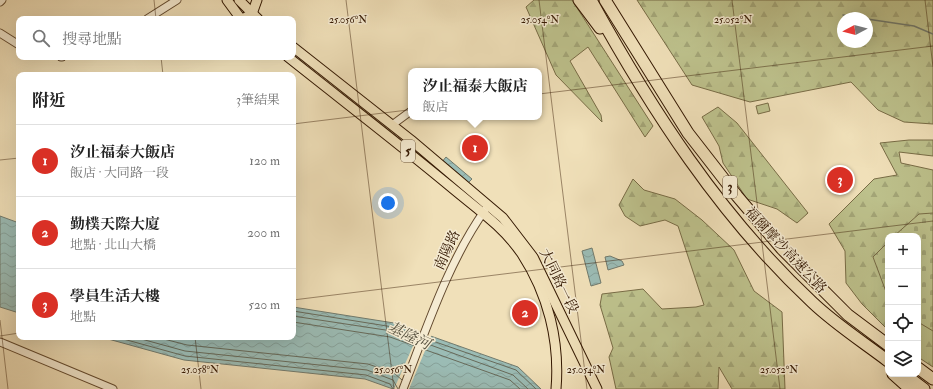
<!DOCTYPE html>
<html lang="zh-TW">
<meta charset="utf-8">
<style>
:root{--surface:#fff;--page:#f2f2f2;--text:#222;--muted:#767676;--line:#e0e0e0;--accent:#d93025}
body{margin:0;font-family:"IM FELL Double Pica","Noto Serif TC",serif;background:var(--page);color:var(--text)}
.controls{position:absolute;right:12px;bottom:12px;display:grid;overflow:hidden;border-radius:8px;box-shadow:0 4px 16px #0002}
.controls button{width:36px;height:36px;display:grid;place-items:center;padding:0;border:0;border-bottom:1px solid var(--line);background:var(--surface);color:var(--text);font:20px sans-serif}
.compass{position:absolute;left:837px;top:12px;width:36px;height:36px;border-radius:50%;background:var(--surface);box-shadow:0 4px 16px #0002;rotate:263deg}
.you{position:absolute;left:388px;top:203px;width:14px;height:14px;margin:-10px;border:3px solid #fff;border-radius:50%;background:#1a73e8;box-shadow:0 0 0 6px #1a73e833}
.badge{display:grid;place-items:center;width:26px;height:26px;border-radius:50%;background:var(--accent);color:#fff;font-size:13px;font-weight:700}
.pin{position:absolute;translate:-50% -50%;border:2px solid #fff;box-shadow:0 1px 4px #0006}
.popup{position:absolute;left:408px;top:68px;width:134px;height:52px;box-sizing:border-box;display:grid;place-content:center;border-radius:8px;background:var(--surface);filter:drop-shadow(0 1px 3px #0005);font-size:13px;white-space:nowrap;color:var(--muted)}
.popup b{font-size:15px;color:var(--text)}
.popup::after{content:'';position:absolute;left:50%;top:100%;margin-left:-8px;border:8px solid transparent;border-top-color:var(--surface)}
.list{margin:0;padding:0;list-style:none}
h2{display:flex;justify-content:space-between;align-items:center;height:52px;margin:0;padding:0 16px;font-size:17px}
h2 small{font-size:13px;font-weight:400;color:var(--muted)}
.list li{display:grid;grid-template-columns:26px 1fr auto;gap:12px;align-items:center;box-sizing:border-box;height:72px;padding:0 16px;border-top:1px solid var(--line)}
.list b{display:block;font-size:15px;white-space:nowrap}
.list p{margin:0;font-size:13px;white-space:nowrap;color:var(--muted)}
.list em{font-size:13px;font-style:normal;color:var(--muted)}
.icon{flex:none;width:22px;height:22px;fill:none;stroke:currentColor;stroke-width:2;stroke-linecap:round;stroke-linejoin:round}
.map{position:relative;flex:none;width:933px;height:389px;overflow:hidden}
.search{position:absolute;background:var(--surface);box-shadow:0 4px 16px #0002;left:16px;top:16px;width:280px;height:44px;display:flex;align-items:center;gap:10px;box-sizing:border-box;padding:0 14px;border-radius:8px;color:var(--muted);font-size:15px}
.panel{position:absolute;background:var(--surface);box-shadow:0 4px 16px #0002;left:16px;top:72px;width:280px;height:268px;border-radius:8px}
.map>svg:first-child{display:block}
.forest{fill:url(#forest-firs);stroke:#786c46;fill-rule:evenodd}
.cemetery{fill:url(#cemetery-stones);stroke:#786c46}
.garden{fill:#bdc18c;stroke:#786c46}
.water{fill:url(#water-waves);stroke:#717a6d}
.pier{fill:#f0e0b9}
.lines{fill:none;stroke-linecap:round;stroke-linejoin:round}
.shore{stroke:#676a5a;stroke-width:1}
.stream{stroke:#717a6d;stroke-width:1.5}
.minor-casing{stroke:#62492e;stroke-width:9}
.major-casing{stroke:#331700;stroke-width:11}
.highway-casing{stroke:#331700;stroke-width:13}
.minor{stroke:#f5ebd2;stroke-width:7}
.major{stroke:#f0e0b9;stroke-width:9}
.highway{stroke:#f0e0b9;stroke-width:11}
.ticks{fill:none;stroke:#331700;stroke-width:1;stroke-opacity:0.45}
.labels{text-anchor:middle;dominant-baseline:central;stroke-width:3;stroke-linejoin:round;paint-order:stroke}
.shield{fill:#f5ebd2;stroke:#6d573f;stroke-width:1}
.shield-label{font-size:13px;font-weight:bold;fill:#331700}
.street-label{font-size:14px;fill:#331700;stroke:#f5ebd2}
.water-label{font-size:15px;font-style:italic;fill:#57513f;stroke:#f5ebd2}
.ticks-label{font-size:10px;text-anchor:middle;fill:#331700;stroke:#f5ebd2;stroke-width:3;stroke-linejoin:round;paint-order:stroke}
</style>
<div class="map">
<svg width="933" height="389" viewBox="0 0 933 389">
<defs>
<pattern id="forest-firs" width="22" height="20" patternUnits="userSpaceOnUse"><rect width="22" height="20" fill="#bdc18c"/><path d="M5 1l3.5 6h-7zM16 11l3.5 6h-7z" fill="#a3a577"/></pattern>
<pattern id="cemetery-stones" width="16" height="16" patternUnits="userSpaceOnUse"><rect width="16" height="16" fill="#bdc18c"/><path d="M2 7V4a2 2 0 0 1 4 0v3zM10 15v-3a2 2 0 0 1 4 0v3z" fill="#a3a577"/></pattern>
<pattern id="water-waves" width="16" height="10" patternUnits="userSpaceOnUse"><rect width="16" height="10" fill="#9bbcb5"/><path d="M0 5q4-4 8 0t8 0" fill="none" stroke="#86a19a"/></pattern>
</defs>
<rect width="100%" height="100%" fill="#f0e0b9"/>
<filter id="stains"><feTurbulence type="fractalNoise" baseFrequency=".005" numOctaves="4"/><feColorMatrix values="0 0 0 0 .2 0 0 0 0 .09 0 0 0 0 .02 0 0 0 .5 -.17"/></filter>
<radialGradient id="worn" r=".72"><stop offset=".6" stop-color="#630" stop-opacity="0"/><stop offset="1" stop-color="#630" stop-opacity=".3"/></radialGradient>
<!-- forest -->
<g class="forest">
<polygon points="534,0 572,0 653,126 645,137 588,47 570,61 601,115 602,122 556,75 526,7"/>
<path d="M 637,0 L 933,0 L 933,124 L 904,122 L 878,110 L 851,82 L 750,102 L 692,85 ZM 843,18 L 867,18 L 867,42 L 843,42 Z"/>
<polygon points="718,107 737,123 808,213 797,223 777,209 747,199 723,163 719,146 702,117"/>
<polygon points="909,140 933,140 933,156 899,152 901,163 933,170 933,367 918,357 918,236 888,236 888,330 862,304 846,283 845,251 829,224 874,179 897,175 880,143"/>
<polygon points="633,179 644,190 675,199 702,220 734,250 754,291 782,312 785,389 732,389 719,367 718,389 616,389 609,357 613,348 600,305 602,294 643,289 662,309 696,307 704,305 678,226 665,220 640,226 625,216 619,205"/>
</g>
<!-- cemetery -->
<g class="cemetery">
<polygon points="933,213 933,331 918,322 918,236 894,236 919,214"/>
<polygon points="888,242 888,297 873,257"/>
</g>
<!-- garden -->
<polygon class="garden" points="768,103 770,111 758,114 756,106"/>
<!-- water -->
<g class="water">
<polygon points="446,157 472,179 467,184 441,163"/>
<polygon points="0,216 19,223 19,313 0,307"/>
<polygon points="592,248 601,283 591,286 582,251"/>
<polygon points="610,256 622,261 624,265 608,270 605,257"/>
<polygon points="293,307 394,323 518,367 541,389 393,389 365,379 184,360 101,337 293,337"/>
</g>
<!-- pier -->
<polygon class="pier" points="420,330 432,334 409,389 394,389"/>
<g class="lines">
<!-- shore -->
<g class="shore">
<polyline points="293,311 393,327 419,336"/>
<polyline points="293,316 392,331 417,340"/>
<polyline points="293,322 390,337 415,346"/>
<polyline points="116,337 185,356 366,375 390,384 393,389"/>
<polyline points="134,337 185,351 367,370 393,380 398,389"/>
<polyline points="156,337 187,345 368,364 394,373 402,380"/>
<polyline points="427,339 516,370 536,389"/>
<polyline points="425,343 513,375 528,389"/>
<polyline points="423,349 510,380 520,389"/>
</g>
<!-- stream -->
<g class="stream">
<polyline points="843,15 863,18"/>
<polyline points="867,19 914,26 933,34"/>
</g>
<defs>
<g id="minor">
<polyline points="0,2 2,0"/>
<polyline points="147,19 177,0"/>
<polyline points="0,33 19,45"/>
<polyline points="61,57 62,57"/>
<polyline points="392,125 411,111"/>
<polyline points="0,342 113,389"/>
<path d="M 403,389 C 426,330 448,262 485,210"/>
</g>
<g id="major">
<polyline points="227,0 241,19"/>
<polyline points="239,0 258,19"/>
<polyline points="242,19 252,14 257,0"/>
<polyline points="293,47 411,140 503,218 533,257 597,389"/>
<path d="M 288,57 C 342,100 398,143 451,187 C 476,208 504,227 522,254 C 548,294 560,341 556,389"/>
</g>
<g id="highway">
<polyline points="579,0 600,28"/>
<path d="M 591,0 C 651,109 720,216 812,302 C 835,324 863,342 888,361"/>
<polyline points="605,0 688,133 737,196 782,249 848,315 888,345"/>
<polyline points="918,368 933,379"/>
<polyline points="893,374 910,389"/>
<polyline points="904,374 924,389"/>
</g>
</defs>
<!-- minor casing -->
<use href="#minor" class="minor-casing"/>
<!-- major casing -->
<use href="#major" class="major-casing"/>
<!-- highway casing -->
<use href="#highway" class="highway-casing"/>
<!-- minor -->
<use href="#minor" class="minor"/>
<!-- major -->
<use href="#major" class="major"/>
<!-- highway -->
<use href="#highway" class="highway"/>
</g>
<!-- ticks -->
<path class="ticks" d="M 154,0 L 156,19M 346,0 L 394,389M 539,0 L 587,389M 732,0 L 780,389M 925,0 L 933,67M 161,57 L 163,75M 293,124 L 933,46M 0,160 L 19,158M 293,300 L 933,221M 0,320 L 8,389M 0,336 L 19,333M 195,337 L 201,389"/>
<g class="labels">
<!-- shield labels -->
<g class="shield">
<rect x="401" y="140" width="14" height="22" rx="3"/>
<rect x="723" y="176" width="14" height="22" rx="3"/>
</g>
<g class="shield-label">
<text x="408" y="151">5</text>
<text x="730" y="187">3</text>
</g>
<!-- street labels -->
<g class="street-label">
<text transform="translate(447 250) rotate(-65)">南陽路</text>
<text transform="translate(786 250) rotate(47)">福爾摩沙高速公路</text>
<text transform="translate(559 281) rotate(64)">大同路一段</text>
</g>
<!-- water labels -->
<g class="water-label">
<text transform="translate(409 336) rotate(25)">基隆河</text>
</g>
</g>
<g class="ticks-label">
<text x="348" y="23">25.056°N</text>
<text x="540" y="23">25.054°N</text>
<text x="733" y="23">25.052°N</text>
<text x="200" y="373">25.058°N</text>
<text x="393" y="373">25.056°N</text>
<text x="586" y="373">25.054°N</text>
<text x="779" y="373">25.052°N</text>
</g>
<rect width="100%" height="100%" filter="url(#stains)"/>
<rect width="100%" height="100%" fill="url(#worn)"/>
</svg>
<div class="controls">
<button>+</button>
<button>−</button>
<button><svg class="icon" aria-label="locate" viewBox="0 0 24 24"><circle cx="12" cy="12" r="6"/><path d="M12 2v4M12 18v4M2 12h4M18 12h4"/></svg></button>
<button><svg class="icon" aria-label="layers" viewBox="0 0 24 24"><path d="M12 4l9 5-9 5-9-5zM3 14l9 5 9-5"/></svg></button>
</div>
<svg class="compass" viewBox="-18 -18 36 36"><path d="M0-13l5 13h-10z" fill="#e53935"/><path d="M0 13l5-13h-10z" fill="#767676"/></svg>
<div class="you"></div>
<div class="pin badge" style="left:475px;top:148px">1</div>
<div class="popup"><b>汐止福泰大飯店</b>飯店</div>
<div class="pin badge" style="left:525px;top:313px">2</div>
<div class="pin badge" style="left:840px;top:180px">3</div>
<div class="search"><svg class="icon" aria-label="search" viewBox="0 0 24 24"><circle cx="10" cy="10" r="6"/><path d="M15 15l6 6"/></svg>搜尋地點</div>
<section class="panel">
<h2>附近<small>3筆結果</small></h2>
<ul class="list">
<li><span class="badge">1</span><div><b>汐止福泰大飯店</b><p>飯店 · 大同路一段</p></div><em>120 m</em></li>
<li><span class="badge">2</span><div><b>勤樸天際大廈</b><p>地點 · 北山大橋</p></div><em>200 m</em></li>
<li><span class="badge">3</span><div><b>學員生活大樓</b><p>地點</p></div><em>520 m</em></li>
</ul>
</section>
</div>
